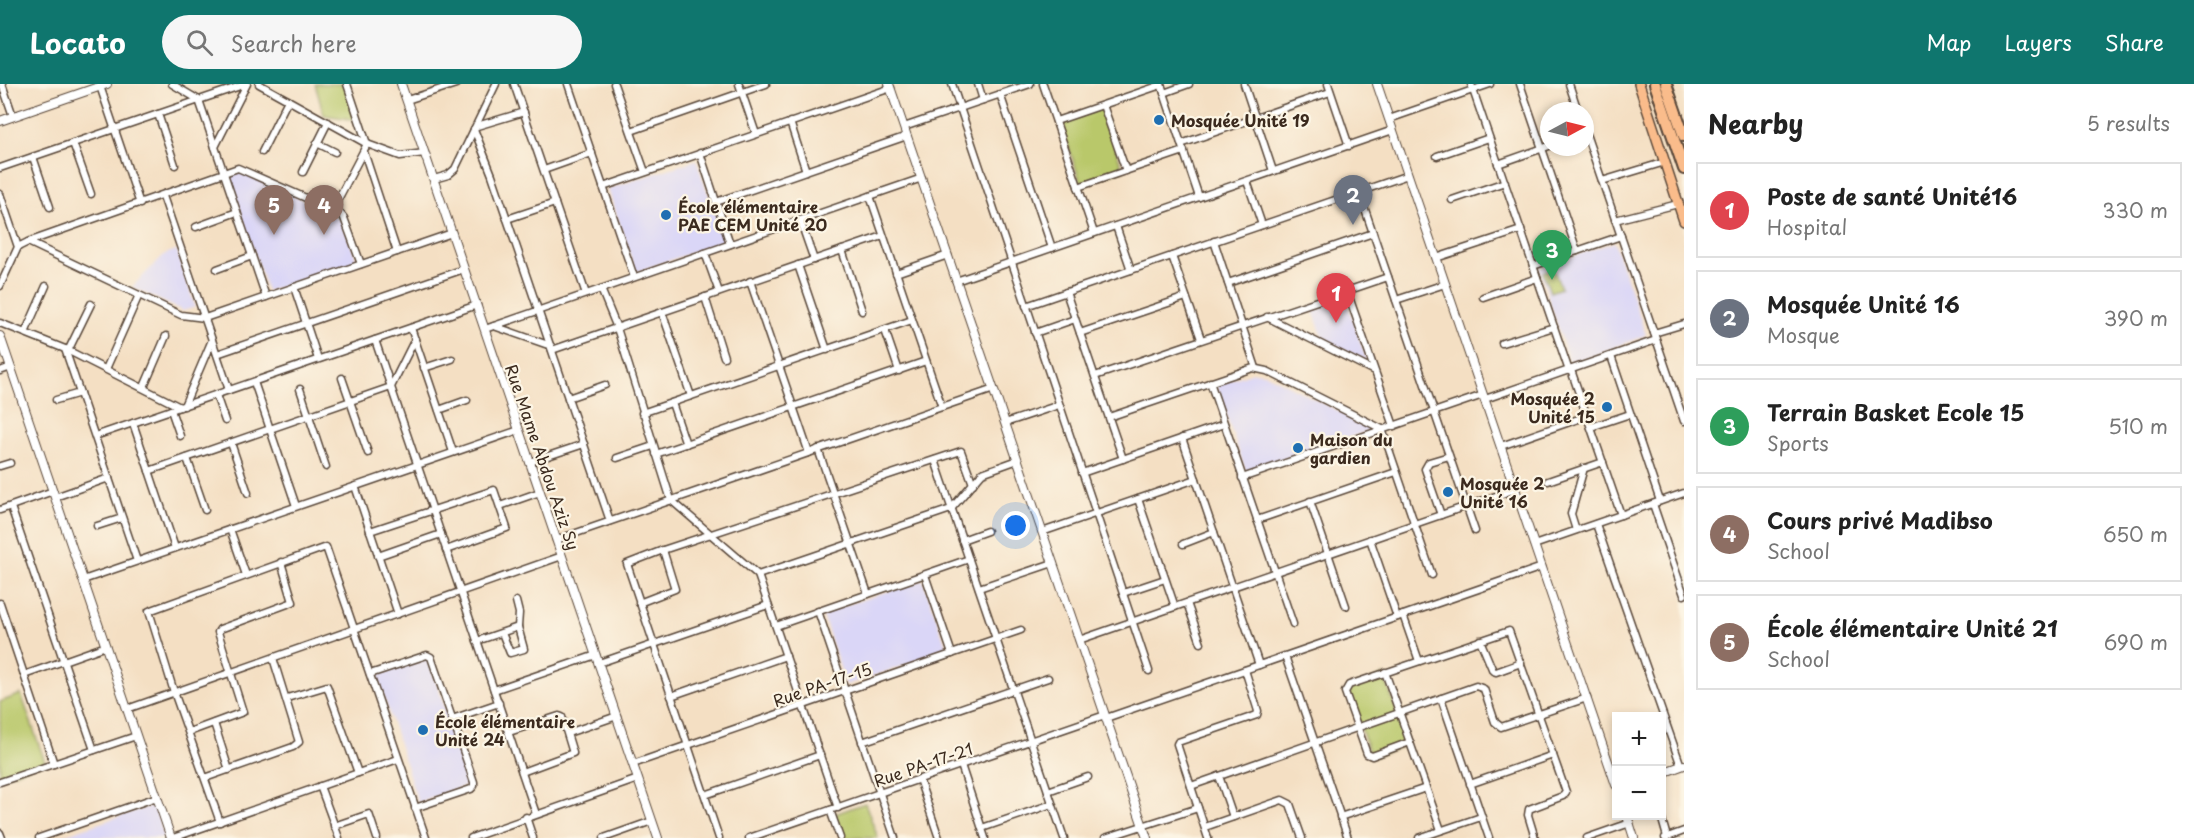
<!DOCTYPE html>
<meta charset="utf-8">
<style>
:root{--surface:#fff;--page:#f6f6f6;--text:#222;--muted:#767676;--line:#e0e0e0;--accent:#0f766e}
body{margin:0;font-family:"Playpen Sans",sans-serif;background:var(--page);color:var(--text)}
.controls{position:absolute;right:18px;bottom:18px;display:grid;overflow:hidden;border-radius:0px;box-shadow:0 3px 9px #0003}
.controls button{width:54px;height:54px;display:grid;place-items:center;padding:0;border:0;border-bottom:2px solid var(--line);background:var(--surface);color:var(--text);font:30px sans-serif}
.compass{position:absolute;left:1540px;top:18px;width:54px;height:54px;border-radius:50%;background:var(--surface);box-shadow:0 3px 9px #0003;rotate:83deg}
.you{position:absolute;left:1016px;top:442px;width:21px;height:21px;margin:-15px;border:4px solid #fff;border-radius:50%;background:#1a73e8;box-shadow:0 0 0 9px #1a73e833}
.badge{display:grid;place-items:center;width:39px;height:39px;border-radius:50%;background:var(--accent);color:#fff;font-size:20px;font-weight:700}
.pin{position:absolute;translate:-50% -50px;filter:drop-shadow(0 2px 3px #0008)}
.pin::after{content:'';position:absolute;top:32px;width:21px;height:18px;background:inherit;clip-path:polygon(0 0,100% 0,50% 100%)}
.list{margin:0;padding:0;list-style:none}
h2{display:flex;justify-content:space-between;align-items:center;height:78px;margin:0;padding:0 24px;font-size:26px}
h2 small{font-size:20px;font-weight:400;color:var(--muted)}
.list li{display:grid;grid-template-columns:39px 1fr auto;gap:18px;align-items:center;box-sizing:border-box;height:96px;margin:0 12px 12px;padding:0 12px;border:2px solid var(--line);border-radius:0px}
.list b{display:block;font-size:22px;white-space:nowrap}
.list p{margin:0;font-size:20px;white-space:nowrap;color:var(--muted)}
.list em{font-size:20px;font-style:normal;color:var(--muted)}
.icon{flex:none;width:33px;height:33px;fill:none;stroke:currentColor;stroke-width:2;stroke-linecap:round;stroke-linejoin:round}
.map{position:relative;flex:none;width:1684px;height:754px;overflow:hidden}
header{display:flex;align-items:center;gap:36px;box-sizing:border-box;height:84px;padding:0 30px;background:var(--accent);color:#fff}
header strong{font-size:28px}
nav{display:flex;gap:33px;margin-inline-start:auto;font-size:21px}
.search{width:420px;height:54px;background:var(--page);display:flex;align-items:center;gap:15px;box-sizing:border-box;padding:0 21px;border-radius:33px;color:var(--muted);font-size:22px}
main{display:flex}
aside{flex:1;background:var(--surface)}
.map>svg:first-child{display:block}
.built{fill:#dad6f7}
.green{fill:#b9c86a;stroke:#7a7944;stroke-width:1.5}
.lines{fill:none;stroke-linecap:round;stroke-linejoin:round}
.minor-casing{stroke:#574537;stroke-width:9}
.tertiary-casing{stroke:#574537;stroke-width:10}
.primary-casing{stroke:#574537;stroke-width:12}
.trunk-casing{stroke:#574537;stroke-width:14}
.minor{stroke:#fff;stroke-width:6}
.tertiary{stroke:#fff;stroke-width:8}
.primary{stroke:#fabc8b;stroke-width:9}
.trunk{stroke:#fabc8b;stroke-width:10}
.poi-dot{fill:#1f6fb2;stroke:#fcf5e5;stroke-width:2}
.labels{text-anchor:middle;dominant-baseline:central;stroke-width:4.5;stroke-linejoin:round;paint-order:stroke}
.poi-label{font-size:16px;font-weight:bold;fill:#3b2a1e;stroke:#fcf5e5;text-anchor:start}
.street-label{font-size:16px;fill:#3b2a1e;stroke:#fcf5e5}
</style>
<header>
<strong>Locato</strong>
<div class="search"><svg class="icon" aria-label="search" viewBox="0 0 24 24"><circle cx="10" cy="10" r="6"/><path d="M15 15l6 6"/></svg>Search here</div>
<nav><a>Map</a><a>Layers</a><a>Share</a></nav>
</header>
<main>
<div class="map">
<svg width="1684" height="754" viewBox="0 0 1684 754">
<rect width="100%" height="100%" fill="#fcf5e5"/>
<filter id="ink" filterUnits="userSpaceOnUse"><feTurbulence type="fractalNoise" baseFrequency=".0167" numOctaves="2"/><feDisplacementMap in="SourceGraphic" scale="12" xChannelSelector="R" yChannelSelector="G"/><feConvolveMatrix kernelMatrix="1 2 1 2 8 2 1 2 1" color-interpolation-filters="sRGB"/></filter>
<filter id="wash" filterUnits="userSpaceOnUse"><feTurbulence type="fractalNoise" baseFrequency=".008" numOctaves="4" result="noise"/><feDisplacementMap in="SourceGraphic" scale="24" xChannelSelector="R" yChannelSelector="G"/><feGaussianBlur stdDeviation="1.35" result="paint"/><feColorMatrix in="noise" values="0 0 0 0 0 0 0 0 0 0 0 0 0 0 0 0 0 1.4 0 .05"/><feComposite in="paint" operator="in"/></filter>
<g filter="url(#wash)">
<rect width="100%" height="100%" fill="#f4dfc3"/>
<!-- built -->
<g class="built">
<polygon points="696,76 725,157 636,188 608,105"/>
<polygon points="241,87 287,108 342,136 358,180 267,207 228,91"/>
<polygon points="1614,158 1646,251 1570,281 1539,184"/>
<polygon points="177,166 195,223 183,227 132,203 165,170"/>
<polygon points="1344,210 1367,277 1324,256 1311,222"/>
<polygon points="1254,288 1264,289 1373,345 1246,388 1216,301"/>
<polygon points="923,496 948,567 846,601 822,529"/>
<polygon points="428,573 470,700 418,719 377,591"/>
<polygon points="154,721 165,754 58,753"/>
</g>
<!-- green -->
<g class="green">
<polygon points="315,0 345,0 356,36 324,31"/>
<polygon points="1102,24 1123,86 1081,100 1060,38"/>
<polygon points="1553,184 1561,204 1550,208 1543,188"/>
<polygon points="1384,591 1408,661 1371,674 1347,604"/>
<polygon points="21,610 45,678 0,694 0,618"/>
<polygon points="865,719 878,754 844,754 835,730"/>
</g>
</g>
<g filter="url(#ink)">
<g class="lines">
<defs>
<g id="minor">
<polyline points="2,0 13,32"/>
<polyline points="172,0 199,16 266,213"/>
<polyline points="259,0 367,60 400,72 425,69"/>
<polyline points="514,0 586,210"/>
<polyline points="568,0 634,193"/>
<polyline points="614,0 645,88"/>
<polyline points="739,0 756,50"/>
<polyline points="952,0 1149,587"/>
<polyline points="978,0 983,16"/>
<polyline points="1043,0 1094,149"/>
<polyline points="1161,0 1199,113"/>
<polyline points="1244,0 1273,87"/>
<polyline points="1328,0 1349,62"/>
<polyline points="1471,0 1569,287"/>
<polyline points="1520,0 1577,167"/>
<polyline points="1569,0 1578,27"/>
<polyline points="100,2 140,120"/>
<polyline points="1164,9 1189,0"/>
<polyline points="1000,10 1052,164"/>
<polyline points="407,16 456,0"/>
<polyline points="1103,21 1126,87"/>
<polyline points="158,30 175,81"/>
<polyline points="1389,35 1490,0"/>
<polyline points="1056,37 1161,1"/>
<polyline points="790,38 806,87"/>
<polyline points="477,42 524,28"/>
<polyline points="904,43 1030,0"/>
<polyline points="474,45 492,91 610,437"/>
<polyline points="631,47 766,0"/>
<polyline points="1585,47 1684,337"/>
<polyline points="73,59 91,110"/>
<polyline points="317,59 335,68"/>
<polyline points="1181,60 1330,8"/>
<polyline points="215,63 247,0"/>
<polyline points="262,68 288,16"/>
<polyline points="364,68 397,168"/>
<polyline points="700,69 730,160"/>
<polyline points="1437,72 1489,54"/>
<polyline points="33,73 50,123"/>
<polyline points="1498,80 1549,62"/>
<polyline points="0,84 246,0"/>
<polyline points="544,86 592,69"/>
<polyline points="303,88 328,38"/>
<polyline points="434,95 448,91 455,85 496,0"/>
<polyline points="1247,97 1262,141"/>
<polyline points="1602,97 1665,78"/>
<polyline points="603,103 891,4"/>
<polyline points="1078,103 1184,67"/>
<polyline points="1359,108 1475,447"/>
<polyline points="0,110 18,163"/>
<polyline points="163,112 229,306"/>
<polyline points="870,112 942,323"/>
<polyline points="1452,116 1505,98"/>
<polyline points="716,118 907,52"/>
<polyline points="333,125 367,60 347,0"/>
<polyline points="507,135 555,119"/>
<polyline points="800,136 814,176"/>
<polyline points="1615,136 1678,120"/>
<polyline points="1116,142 1131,186"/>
<polyline points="196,143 237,128"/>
<polyline points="1214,157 1256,284"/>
<polyline points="28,158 181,231 205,234 452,149"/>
<polyline points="842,166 862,227"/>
<polyline points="705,169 719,208"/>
<polyline points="1172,172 1201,255"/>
<polyline points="1436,174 1521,146"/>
<polyline points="798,181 827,266"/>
<polyline points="1533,182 1621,152"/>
<polyline points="217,185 252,172"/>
<polyline points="896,189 948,171"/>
<polyline points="750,197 809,369"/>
<polyline points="956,197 1393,46"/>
<polyline points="1228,199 1373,149"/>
<polyline points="0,202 18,163 28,158 238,84 340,129 344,134 361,180"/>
<polyline points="294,203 318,275"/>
<polyline points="601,205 617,244 671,416 758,491 838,724"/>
<polyline points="1347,207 1394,342"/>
<polyline points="1066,208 1123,375"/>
<polyline points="705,213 724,273"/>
<polyline points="1483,213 1537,194"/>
<polyline points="1396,216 1445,200"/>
<polyline points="1026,222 1408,91"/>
<polyline points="662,228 691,312"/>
<polyline points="1267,233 1374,287"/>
<polyline points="0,239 65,265 180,323"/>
<polyline points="494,242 551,262"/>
<polyline points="411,244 453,368"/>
<polyline points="485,245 922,94"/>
<polyline points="885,246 899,287"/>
<polyline points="25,249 46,202"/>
<polyline points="1035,249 1075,235"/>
<polyline points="1080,249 1186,213"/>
<polyline points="1654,249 1684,240"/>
<polyline points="375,256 536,730"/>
<polyline points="1502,259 1554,243"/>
<polyline points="65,265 137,477"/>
<polyline points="552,266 883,152"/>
<polyline points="68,267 91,220"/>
<polyline points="217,270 464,185"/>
<polyline points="1611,272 1660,417"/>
<polyline points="424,284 452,275"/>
<polyline points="106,285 139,211"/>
<polyline points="1571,286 1621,431"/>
<polyline points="0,287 11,283"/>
<polyline points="1095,292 1388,193"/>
<polyline points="342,294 368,369"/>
<polyline points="254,298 296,422"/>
<polyline points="1210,298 1293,540"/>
<polyline points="144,303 166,252"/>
<polyline points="300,305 326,383"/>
<polyline points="216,311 225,337"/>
<polyline points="568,314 605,301"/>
<polyline points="1485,315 1656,256"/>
<polyline points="56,316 80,309"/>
<polyline points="672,319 686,360"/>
<polyline points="184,322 212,256"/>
<polyline points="171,326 180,352"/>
<polyline points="439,326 467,316"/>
<polyline points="642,329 912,236"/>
<polyline points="1109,333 1253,284 1267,287 1382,345 1432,491"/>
<polyline points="133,339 175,464"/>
<polyline points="1005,339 1059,321"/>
<polyline points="1591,343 1630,330"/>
<polyline points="95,352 477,221"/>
<polyline points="1182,354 1259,581"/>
<polyline points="231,359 248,409"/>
<polyline points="1501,362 1587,332"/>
<polyline points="818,365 868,510"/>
<polyline points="656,370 926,277"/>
<polyline points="187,374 205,426"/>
<polyline points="617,374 653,362"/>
<polyline points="935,376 1064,754"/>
<polyline points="530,378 584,360"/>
<polyline points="0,382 10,379"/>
<polyline points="149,387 391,303 415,255"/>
<polyline points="1082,389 1224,340"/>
<polyline points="1242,394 1483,311"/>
<polyline points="1548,397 1603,378"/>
<polyline points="355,402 398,530"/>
<polyline points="55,413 109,394"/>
<polyline points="1138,415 1175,523"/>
<polyline points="1310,417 1346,522"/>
<polyline points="1653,420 1684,511"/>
<polyline points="500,422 540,408"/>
<polyline points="11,423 94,666"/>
<polyline points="0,426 53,407"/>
<polyline points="1441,431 1425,385 1429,378 1449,372"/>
<polyline points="1257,436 1396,388"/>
<polyline points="1596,440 1681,682"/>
<polyline points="97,442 122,434"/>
<polyline points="230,445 246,491"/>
<polyline points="1576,446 1571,430 1584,384"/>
<polyline points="370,447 494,406 507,444 446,466"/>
<polyline points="1042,448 1196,395"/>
<polyline points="1370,455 1397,533"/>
<polyline points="556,456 994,305"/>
<polyline points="962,456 987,447"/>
<polyline points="1183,460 1214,448"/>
<polyline points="1534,461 1684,409"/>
<polyline points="378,472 441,450"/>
<polyline points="758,491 951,425 982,389 1018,376"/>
<polyline points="925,491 952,570"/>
<polyline points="83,496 519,346"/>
<polyline points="979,504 1053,479"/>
<polyline points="1123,509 1165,495"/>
<polyline points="0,519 54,680"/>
<polyline points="639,519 675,505 663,466"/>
<polyline points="1187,519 1201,559"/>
<polyline points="818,527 895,754"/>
<polyline points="1403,531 1419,577"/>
<polyline points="776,542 969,475"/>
<polyline points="502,549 510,569 524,565 518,543 519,529 516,517"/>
<polyline points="1079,556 1516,405"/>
<polyline points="1480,556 1493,587 1496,588 1521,579"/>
<polyline points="477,557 518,543"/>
<polyline points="1285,572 1348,754"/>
<polyline points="599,579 768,521"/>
<polyline points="1385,588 1441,746"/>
<polyline points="370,590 427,571 431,573 474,698 474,702 471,705 415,724"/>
<polyline points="24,591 106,562"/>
<polyline points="494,606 596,571"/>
<polyline points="671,612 786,572"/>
<polyline points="287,614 327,602 358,689"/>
<polyline points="1441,614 1489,754"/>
<polyline points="127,625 562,472"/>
<polyline points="1106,634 1542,483"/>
<polyline points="452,635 499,619"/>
<polyline points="214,639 229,686"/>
<polyline points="189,648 243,628 218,548 220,545 293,518 281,478"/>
<polyline points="509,648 559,632 562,633 573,669 522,688"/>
<polyline points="568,649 617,632"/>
<polyline points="862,658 1048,594"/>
<polyline points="1410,658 1372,672 1367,670 1345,608 1349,601 1509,547 1566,708 1563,712 1529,725 1528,731 1535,754"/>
<polyline points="633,680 1021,546"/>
<polyline points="961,681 985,754"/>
<polyline points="1219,692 1233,733"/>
<polyline points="205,694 293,663 299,658 273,574"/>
<polyline points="919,695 939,754"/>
<polyline points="0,698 136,652"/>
<polyline points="1470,700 1553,671"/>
<polyline points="320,702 339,754"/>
<polyline points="1191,702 1476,602 1484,605 1495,638 1501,643 1587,614"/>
<polyline points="1048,707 1088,693"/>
<polyline points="705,711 820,671"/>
<polyline points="830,726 840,754"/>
<polyline points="1661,732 1667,753"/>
<polyline points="526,733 533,754"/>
<polyline points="1340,733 1426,704"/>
<polyline points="220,738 174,608 149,527 326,463 426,754"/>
<polyline points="334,742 369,730 377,754"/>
<polyline points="1205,743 1282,716 1290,720 1302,754"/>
<polyline points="982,744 1052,720"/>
<polyline points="0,749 2,754"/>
<polyline points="39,754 157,713"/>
<polyline points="173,754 398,675"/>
<polyline points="471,754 638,695"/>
<polyline points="604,754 652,737"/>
<polyline points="719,754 627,480 663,466 961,367 973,400"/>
<polyline points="749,754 1105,631"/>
<polyline points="1105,754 1198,724"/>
<polyline points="1208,754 1177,660 1178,658 1257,631 1258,627 1245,586"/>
<polyline points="1419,754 1481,733"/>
<polyline points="1587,754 1630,739"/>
<polyline points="1665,754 1684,747"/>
</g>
<g id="tertiary">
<polyline points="401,0 658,754"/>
<polyline points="889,0 1147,754"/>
<polyline points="1377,0 1616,701"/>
<polyline points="0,37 107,0"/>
<polyline points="0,252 171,754"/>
<polyline points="1662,689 1684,681"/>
<polyline points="1627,732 1634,754"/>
</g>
<polyline id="primary" points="1639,0 1684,137"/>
<g id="trunk">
<polyline points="1655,0 1684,85"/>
<polyline points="1666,0 1684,52"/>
</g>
</defs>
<!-- minor casing -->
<use href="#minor" class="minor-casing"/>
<!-- tertiary casing -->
<use href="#tertiary" class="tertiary-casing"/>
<!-- primary casing -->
<use href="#primary" class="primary-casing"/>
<!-- trunk casing -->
<use href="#trunk" class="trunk-casing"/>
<!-- minor -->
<use href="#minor" class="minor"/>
<!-- tertiary -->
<use href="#tertiary" class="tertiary"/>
<!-- primary -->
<use href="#primary" class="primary"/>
<!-- trunk -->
<use href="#trunk" class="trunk"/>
</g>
</g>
<!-- markers -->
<g class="poi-dot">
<circle cx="1159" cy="36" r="6"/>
<circle cx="666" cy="131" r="6"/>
<circle cx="1607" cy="323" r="6"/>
<circle cx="1298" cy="364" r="6"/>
<circle cx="1448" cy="408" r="6"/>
<circle cx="423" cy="646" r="6"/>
</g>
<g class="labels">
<!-- poi labels -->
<g class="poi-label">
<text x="1171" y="36">Mosquée Unité 19</text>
<text x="678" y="122">École élémentaire<tspan x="678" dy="18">PAE CEM Unité 20</tspan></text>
<text x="1595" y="314" text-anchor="end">Mosquée 2<tspan x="1595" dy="18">Unité 15</tspan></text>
<text x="1310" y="355">Maison du<tspan x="1310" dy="18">gardien</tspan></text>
<text x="1460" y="399">Mosquée 2<tspan x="1460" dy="18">Unité 16</tspan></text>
<text x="435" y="637">École élémentaire<tspan x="435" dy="18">Unité 24</tspan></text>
</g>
<!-- street labels -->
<g class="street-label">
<text transform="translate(543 373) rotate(71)">Rue Mame Abdou Aziz Sy</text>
<text transform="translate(822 600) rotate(-19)">Rue PA-17-15</text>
<text transform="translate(923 680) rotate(-19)">Rue PA-17-21</text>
</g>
</g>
</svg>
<div class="controls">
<button>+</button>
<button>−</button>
</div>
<svg class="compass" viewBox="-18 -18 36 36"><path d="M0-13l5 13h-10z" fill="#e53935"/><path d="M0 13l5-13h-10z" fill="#767676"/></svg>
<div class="you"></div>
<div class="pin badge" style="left:1336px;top:239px;background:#e0444e">1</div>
<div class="pin badge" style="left:1353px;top:141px;background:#6b7280">2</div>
<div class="pin badge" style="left:1552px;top:196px;background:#2e9e5b">3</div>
<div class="pin badge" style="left:324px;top:151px;background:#8d6e63">4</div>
<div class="pin badge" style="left:274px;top:151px;background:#8d6e63">5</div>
</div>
<aside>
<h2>Nearby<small>5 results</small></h2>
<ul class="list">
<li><span class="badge" style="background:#e0444e">1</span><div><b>Poste de santé Unité16</b><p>Hospital</p></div><em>330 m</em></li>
<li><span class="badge" style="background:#6b7280">2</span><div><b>Mosquée Unité 16</b><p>Mosque</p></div><em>390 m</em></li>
<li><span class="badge" style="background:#2e9e5b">3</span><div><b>Terrain Basket Ecole 15</b><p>Sports</p></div><em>510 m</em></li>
<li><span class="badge" style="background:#8d6e63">4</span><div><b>Cours privé Madibso</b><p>School</p></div><em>650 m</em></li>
<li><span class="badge" style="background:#8d6e63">5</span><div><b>École élémentaire Unité 21</b><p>School</p></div><em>690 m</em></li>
</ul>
</aside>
</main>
